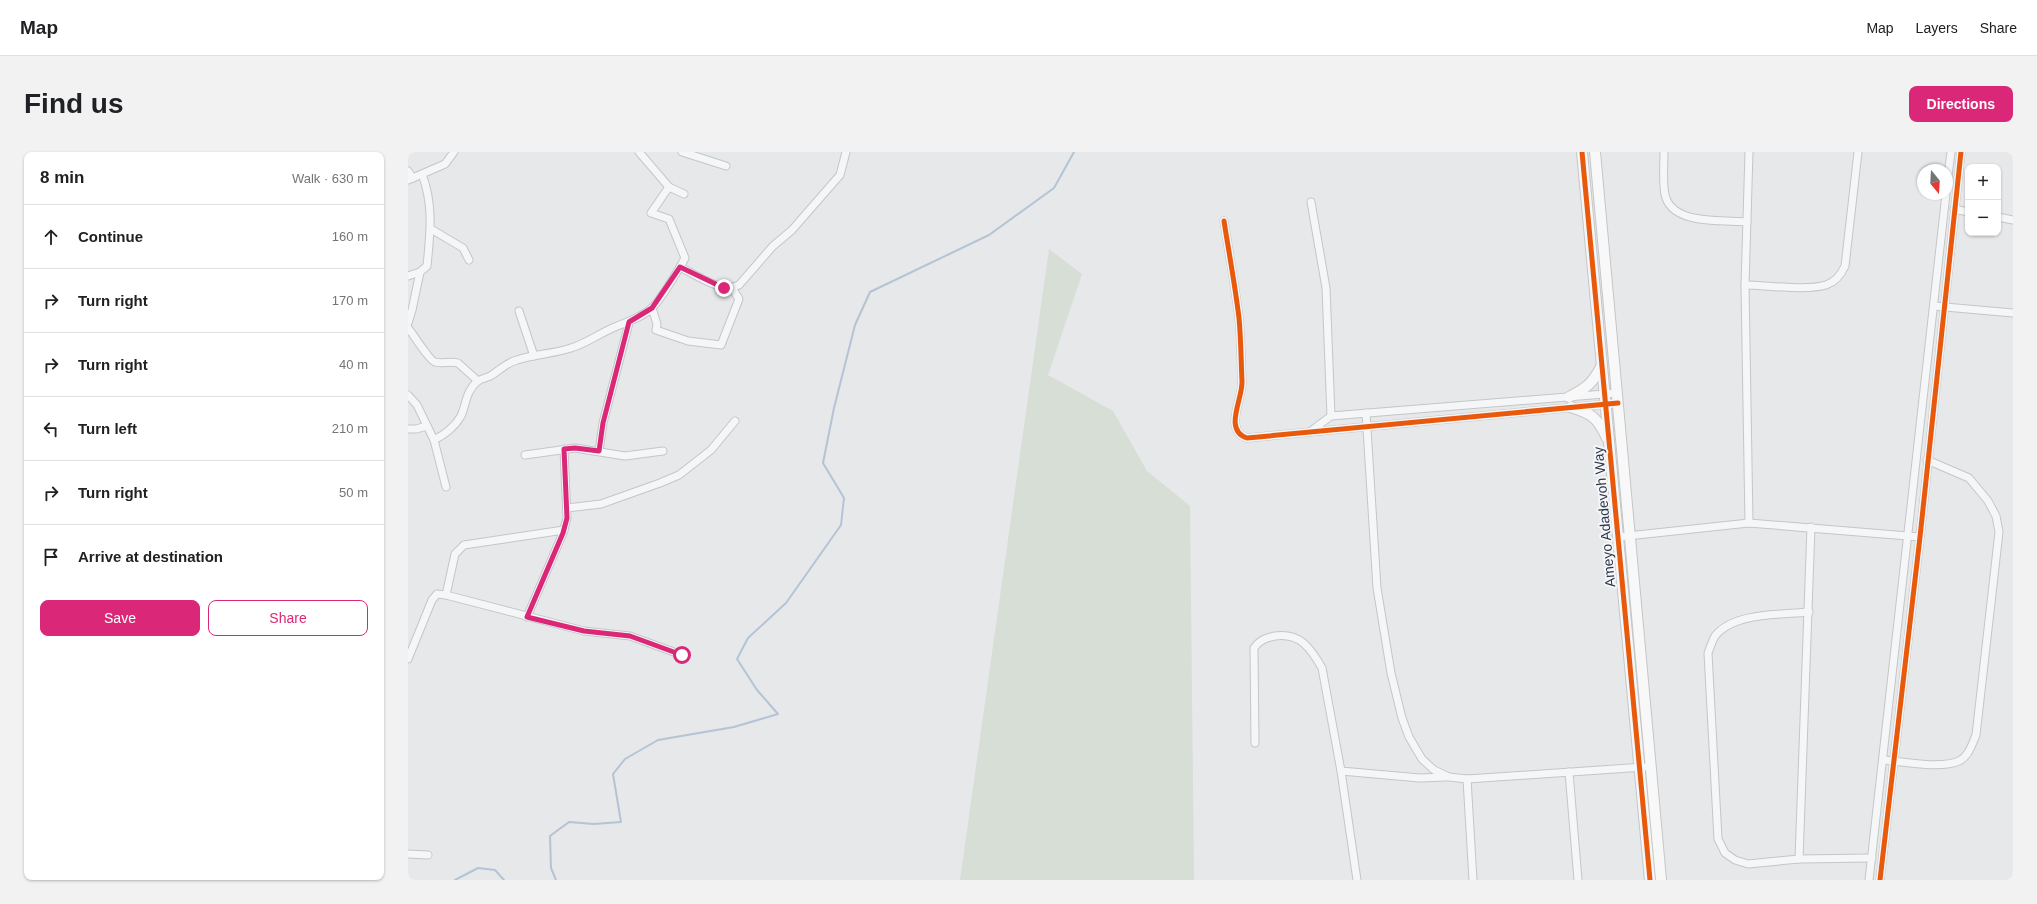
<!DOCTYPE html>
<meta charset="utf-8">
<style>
:root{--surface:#fff;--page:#f2f2f2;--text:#202124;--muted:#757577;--line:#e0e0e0;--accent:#db2777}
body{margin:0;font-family:Arial,sans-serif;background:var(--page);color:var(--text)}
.controls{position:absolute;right:12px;top:12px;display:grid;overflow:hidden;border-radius:8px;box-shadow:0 1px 3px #0004}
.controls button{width:36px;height:36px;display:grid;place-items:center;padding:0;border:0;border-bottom:1px solid var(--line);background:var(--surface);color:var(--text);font:20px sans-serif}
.compass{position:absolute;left:1509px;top:12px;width:36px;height:36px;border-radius:50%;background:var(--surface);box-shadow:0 1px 3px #0004;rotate:162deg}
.stop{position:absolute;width:12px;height:12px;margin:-9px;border:3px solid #db2777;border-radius:50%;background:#fff}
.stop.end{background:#db2777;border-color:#fff;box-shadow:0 1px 4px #0008}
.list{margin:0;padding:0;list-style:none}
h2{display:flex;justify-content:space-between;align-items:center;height:52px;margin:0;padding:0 16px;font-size:17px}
h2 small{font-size:13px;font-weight:400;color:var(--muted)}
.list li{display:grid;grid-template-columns:26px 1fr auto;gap:12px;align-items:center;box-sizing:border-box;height:64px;padding:0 16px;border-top:1px solid var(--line)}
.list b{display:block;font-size:15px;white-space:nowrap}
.list em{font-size:13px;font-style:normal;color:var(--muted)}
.actions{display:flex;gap:8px;padding:12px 16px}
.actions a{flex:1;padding:9px 0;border:1px solid var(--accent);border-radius:8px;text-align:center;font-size:14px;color:var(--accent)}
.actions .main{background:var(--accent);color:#fff}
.icon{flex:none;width:22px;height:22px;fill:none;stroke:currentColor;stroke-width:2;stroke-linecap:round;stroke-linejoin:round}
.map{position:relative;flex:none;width:1605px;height:728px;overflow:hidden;border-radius:8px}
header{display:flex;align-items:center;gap:24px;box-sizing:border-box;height:56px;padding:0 20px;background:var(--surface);border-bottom:1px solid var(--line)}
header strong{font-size:19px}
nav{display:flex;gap:22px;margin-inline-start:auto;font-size:14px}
.intro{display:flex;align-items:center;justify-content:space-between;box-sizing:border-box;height:96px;padding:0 24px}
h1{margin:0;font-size:28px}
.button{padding:10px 18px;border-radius:8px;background:var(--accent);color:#fff;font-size:14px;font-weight:700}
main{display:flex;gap:24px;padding:0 24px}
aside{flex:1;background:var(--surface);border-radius:8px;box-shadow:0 1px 3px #0004}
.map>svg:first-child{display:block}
.green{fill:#d6ded6}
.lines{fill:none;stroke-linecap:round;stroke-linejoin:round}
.stream{stroke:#b4c4d5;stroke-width:2}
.street-casing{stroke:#c4c6c8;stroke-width:9}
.secondary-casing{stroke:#c4c6c8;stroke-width:12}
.street{stroke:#f5f6f7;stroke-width:7}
.secondary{stroke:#f8f8f8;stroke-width:10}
.cycleway-casing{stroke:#f4f6f9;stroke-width:8}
.cycleway{stroke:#e8590c;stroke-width:5}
.route{stroke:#db2777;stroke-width:5}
.labels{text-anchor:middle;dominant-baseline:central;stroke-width:4;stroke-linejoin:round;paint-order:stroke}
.street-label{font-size:14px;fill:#2b3445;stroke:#f4f6f9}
</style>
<header>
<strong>Map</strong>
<nav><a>Map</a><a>Layers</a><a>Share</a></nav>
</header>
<div class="intro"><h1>Find us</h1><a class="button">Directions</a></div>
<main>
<aside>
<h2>8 min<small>Walk · 630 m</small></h2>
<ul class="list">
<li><svg class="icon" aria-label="ahead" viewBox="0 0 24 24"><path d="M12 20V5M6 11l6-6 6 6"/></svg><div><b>Continue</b></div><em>160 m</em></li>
<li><svg class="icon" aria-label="right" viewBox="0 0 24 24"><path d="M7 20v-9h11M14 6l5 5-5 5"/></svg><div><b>Turn right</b></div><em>170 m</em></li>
<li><svg class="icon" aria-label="right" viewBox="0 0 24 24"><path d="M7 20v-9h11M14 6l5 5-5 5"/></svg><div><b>Turn right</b></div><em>40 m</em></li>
<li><svg class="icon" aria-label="left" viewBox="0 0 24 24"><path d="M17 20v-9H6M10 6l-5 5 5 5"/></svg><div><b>Turn left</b></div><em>210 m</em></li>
<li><svg class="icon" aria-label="right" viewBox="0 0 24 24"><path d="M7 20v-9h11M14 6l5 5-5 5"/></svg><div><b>Turn right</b></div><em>50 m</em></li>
<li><svg class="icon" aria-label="arrive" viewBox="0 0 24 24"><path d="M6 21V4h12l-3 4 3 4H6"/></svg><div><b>Arrive at destination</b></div></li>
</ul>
<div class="actions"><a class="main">Save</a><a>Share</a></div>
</aside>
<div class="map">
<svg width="1605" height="728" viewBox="0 0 1605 728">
<rect width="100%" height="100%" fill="#e6e8ea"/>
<!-- green -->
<polygon class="green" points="641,97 674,122 640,223 705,259 739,319 782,354 786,728 552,728"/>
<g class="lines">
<!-- stream -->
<g class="stream">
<polyline points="47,728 70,716 87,718 96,728"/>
<polyline points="148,728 143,716 142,684 161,670 186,672 213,670 205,622 217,607 250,588 326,575 370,562 349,538 329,507 340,486 378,451 433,373 436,346 415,311 426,256 447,173 462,140 581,83 646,36 666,0"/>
</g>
<defs>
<g id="street">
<polyline points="231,0 261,35 243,61 261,67 277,106 272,115"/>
<polyline points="274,0 318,14"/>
<path d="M 1256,0 C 1256,11 1254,37 1258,46 C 1267,73 1316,68 1339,70"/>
<polyline points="1341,0 1337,133 1341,371"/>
<polyline points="0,19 5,26"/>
<polyline points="0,28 37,12 46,0"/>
<polyline points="1539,31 1543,0"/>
<polyline points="261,35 276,42"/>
<polyline points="903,50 918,136 923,264"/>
<polyline points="1546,57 1560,60"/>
<polyline points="1590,65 1605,68"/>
<path d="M 816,69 C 821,101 827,133 831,166 C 833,187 833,208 834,229 C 835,247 815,278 839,286 L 1210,251"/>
<polyline points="23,77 55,96 61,108"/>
<polyline points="0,124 12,120"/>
<path d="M 1337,133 C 1358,133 1398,139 1418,133 C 1427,130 1433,123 1437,114 L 1450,0"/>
<polyline points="1526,154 1605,161"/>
<polyline points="244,156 249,172 248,178 280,189 313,193 331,147 324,136"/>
<polyline points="111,159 126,204"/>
<path d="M 0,171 L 4,158 L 12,120 L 19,114 C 22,82 26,54 14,22"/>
<path d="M 0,176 C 5,182 22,209 27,210 C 35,212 42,209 50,211 L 70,229"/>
<polyline points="0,243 9,253 26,288 38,335"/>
<polyline points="958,261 969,436 983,521 994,566 1001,585 1014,607 1026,618 1041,625 1059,627 1236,615"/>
<polyline points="0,277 8,277 19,274"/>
<polyline points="903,279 923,264 1209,241"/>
<path d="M 26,288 C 37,282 46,276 53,264 C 58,253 58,238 70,229 C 74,226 80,226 84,223 C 93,217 98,211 109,208 C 127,202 145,202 163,196 C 179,191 192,181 207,175 C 219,170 235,165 245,155 C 255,144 264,128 272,115 C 288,123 315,142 331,133 L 365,94 L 384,78 L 432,23 L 438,0"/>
<polyline points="191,299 195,271 221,171"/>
<polyline points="117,303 167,296 217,304 255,299"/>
<polyline points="159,356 193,352 252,331 271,323 303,298 327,269"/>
<polyline points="1210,385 1341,371 1512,385"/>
<polyline points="38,443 47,402 56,393 156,378"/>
<path d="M 1401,460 C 1373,463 1326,460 1307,484 C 1304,489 1302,496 1300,501 L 1310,687 L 1317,701 L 1327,708 L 1340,712 L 1391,707 L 1464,706"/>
<polyline points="119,465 155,381 159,366 156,297"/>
<polyline points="0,507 24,448 29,442 38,443 176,479 222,484 274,503"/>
<path d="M 847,591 L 846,496 C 852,488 857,486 867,484 C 892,481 902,495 914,516 L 933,619 L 949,728"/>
<path d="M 1476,608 C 1495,610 1534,617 1551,609 C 1561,604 1564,592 1568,583 L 1591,380 L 1588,364 L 1580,349 L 1561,326 L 1519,308"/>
<polyline points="933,619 1012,626 1038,625"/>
<polyline points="1161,620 1170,728"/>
<polyline points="1059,627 1065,728"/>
<polyline points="0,702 20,703"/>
<polyline points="1391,707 1403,375"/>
<polyline points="1461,728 1538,42"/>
<polyline points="1472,728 1512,385 1553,0"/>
</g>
<g id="secondary">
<polyline points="1174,0 1242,728"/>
<polyline points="1187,0 1253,728"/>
<path d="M 1161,245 C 1179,236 1185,231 1194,213"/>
<path d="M 1163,255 C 1184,262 1189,265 1199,286"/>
</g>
</defs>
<!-- street casing -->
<use href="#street" class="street-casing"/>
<!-- secondary casing -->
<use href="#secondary" class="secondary-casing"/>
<!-- street -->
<use href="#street" class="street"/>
<!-- secondary -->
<use href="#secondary" class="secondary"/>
<defs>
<g id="cycleway">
<polyline points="1174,0 1242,728"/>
<path d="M 816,69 C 821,101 827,133 831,166 C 833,187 833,208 834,229 C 835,247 815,278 839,286 L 1210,251"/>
<polyline points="1472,728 1512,385 1553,0"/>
</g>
</defs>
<!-- cycleway casing -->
<use href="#cycleway" class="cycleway-casing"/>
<!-- cycleway -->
<use href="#cycleway" class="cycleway"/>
</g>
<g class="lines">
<!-- route -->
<polyline class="route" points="274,503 222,484 176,479 119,465 155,381 159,366 156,297 167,296 191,299 195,271 221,170 244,156 272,115 316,136"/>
</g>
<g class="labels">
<!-- street labels -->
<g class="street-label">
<text transform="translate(1196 365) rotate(-95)">Ameyo Adadevoh Way</text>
</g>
</g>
</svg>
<div class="controls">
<button>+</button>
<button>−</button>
</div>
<svg class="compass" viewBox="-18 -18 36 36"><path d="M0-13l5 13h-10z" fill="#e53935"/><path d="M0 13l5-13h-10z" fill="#757577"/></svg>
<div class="stop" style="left:274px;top:503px"></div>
<div class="stop end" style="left:316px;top:136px"></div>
</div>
</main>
